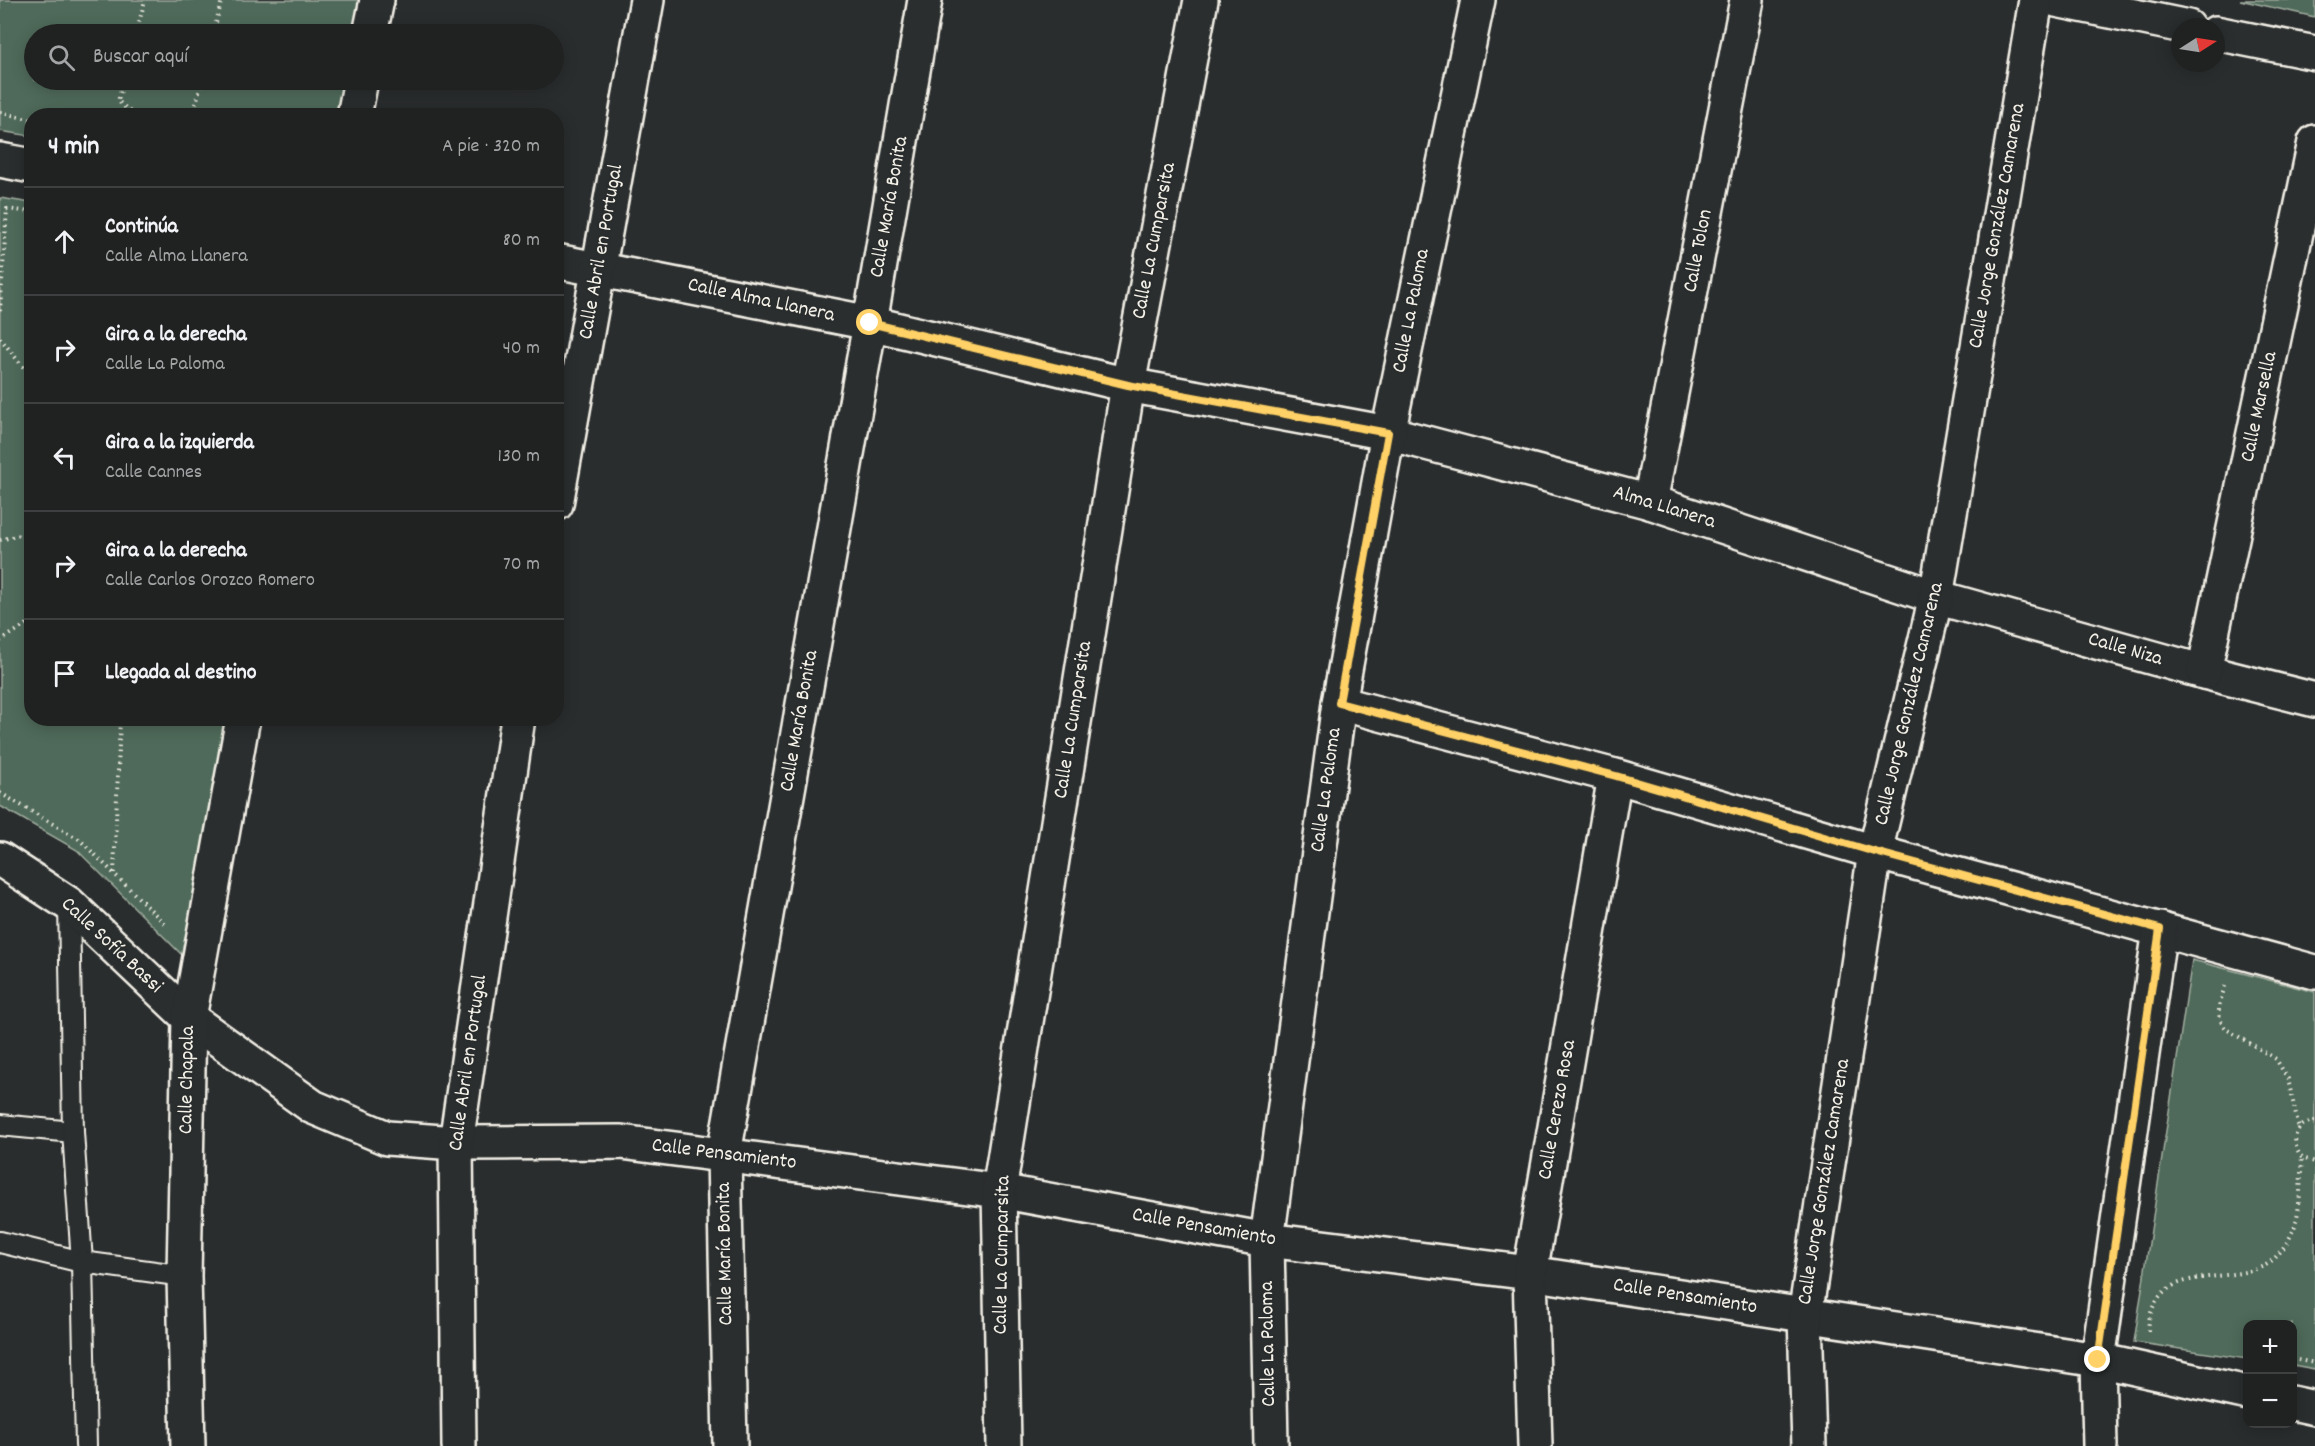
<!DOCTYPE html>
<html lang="es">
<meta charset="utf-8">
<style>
:root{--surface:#202222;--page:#2d2f2f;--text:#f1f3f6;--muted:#a2a4a5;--line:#3d3f40}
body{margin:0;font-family:Dekko,sans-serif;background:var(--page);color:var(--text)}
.controls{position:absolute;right:18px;bottom:18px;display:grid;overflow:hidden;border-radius:12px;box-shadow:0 3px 15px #0003}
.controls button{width:54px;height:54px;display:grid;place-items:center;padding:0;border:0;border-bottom:2px solid var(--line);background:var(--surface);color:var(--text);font:30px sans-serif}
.compass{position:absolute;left:2171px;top:18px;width:54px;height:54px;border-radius:50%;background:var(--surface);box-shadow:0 3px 15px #0003;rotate:78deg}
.stop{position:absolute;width:18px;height:18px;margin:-14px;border:4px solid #ffd166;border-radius:50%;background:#fff}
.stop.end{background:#ffd166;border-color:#fff;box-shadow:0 2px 6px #0008}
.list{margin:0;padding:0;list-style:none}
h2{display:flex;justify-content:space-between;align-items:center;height:78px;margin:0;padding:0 24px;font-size:26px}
h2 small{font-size:20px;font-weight:400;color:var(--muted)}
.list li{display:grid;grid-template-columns:39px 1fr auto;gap:18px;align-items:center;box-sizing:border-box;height:108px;padding:0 24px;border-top:2px solid var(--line)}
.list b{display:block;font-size:22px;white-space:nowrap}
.list p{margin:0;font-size:20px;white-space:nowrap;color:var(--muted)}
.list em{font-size:20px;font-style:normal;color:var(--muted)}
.icon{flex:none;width:33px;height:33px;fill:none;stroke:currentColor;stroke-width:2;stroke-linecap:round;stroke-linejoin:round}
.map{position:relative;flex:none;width:2315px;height:1446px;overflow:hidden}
.search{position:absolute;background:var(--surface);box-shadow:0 3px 15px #0003;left:24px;top:24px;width:540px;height:66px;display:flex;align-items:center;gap:15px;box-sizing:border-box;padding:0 21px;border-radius:33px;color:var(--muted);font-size:22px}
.panel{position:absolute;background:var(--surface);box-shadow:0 3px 15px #0003;left:24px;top:108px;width:540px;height:618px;border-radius:24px}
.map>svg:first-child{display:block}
.green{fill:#506b5a;stroke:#a2aea1;stroke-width:1.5}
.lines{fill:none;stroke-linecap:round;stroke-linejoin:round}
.service-casing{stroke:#f4f1e8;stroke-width:24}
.minor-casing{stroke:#f4f1e8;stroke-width:38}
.tertiary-casing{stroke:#f4f1e8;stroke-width:38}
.path{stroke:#f4f1e8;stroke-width:4;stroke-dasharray:1.5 4.5;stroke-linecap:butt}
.service{stroke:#2a2d2e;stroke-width:20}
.minor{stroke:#2a2d2e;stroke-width:33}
.tertiary{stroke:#2a2d2e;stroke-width:33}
.route{stroke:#ffd166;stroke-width:8}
.labels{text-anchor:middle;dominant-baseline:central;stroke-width:4.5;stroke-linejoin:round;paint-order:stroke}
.street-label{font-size:21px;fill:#f4f1e8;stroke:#2a2d2e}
</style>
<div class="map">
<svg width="2315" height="1446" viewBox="0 0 2315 1446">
<rect width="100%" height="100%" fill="#2a2d2e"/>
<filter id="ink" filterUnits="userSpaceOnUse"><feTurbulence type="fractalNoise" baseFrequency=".0167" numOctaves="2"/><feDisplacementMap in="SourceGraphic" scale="12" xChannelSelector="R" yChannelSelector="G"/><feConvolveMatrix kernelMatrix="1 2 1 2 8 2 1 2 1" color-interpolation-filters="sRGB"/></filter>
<g filter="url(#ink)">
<!-- green -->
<g class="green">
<polygon points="0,0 369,0 361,34 34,34 34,80 352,80 344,115 32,116 31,136 0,131"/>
<polygon points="2240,0 2315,0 2315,17"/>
<polygon points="0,198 31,203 32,718 233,719 189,962 77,850 0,806"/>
<polygon points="2192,960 2315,992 2315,1369 2293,1365 2292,1324 2248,1324 2247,1359 2134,1342"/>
</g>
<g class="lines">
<defs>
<g id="service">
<polyline points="0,1125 73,1132"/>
<polyline points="0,1242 82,1262 73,1132 69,904"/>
<polyline points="86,1446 82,1262 184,1276"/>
</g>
<g id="minor">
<polyline points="2056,0 2188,27"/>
<polyline points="2216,33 2315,53"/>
<polyline points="370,34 377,0"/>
<polyline points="354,116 361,80"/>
<polyline points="0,160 32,166"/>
<polyline points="556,261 870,323 1128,385 1388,433 1650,502 1936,597 2204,672 2315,700"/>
<polyline points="1650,502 1747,0"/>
<polyline points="556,504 647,0"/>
<polyline points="2204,672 2315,142"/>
<polyline points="1339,703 1615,776 1875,852 2315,972"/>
<polyline points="0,859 69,904 189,1018 313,1107 387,1138 456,1143 621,1142 999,1191 1267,1240 1530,1273 2098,1360 2248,1393"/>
<polyline points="2292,1403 2315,1408"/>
<polyline points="188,1446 184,1276 189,1018 243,718"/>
<polyline points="459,1446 456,1143 518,718"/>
<polyline points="730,1446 724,1154 870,323 925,0"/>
<polyline points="1004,1446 999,1191 1128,385 1201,0"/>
<polyline points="1271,1446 1267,1240 1339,703 1388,433 1478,0"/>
<polyline points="1535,1446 1530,1273 1615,776"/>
<polyline points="2100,1446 2098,1360 2160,929"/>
</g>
<polyline id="tertiary" points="1809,1446 1805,1316 1875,852 1936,597 2036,0"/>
</defs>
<!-- service casing -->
<use href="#service" class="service-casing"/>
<!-- minor casing -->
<use href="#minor" class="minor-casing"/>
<!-- tertiary casing -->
<use href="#tertiary" class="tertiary-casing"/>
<!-- path -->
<g class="path">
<polyline points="136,34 145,0"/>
<polyline points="213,34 222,0"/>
<polyline points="124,80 118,101 135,116"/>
<polyline points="0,112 32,120"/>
<polyline points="193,116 202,80"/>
<polyline points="0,311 7,209 32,212"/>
<polyline points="0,338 32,378"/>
<polyline points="0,540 32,532"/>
<polyline points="0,641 32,621"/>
<polyline points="0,793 79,839 165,924"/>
<polyline points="114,873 120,718"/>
<path d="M 2225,986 C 2220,1003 2214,1014 2226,1029 L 2276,1059 L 2288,1079 L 2299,1129"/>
<path d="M 2315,1121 C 2294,1123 2290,1143 2302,1158 L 2315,1162"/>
<path d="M 2148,1331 C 2152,1261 2220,1286 2264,1266 C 2277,1259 2287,1244 2293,1231 C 2301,1212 2300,1179 2302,1158"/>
<polyline points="2292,1359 2315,1363"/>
</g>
<!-- service -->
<use href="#service" class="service"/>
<!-- minor -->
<use href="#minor" class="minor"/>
<!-- tertiary -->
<use href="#tertiary" class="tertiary"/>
</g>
</g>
<g class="lines" filter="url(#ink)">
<!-- route -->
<polyline class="route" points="870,323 1128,385 1388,433 1339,703 1616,776 1875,852 2160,929 2098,1360"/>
</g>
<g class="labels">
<!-- street labels -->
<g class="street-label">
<text transform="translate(890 207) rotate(-80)">Calle María Bonita</text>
<text transform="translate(1998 226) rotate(-80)">Calle Jorge González Camarena</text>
<text transform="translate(1155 241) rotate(-79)">Calle La Cumparsita</text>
<text transform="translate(1699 251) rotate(-79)">Calle Tolon</text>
<text transform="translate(602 252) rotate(-80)">Calle Abril en Portugal</text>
<text transform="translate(761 301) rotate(12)">Calle Alma Llanera</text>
<text transform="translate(1412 311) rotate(-79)">Calle La Paloma</text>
<text transform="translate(2260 407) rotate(-78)">Calle Marsella</text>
<text transform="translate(1664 508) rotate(17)">Alma Llanera</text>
<text transform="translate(2125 650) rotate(16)">Calle Niza</text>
<text transform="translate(1910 704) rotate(-77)">Calle Jorge González Camarena</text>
<text transform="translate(1074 720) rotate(-81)">Calle La Cumparsita</text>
<text transform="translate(800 721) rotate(-80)">Calle María Bonita</text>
<text transform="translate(1327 790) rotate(-82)">Calle La Paloma</text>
<text transform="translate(111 946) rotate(43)">Calle Sofía Bassi</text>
<text transform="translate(469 1063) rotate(-82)">Calle Abril en Portugal</text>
<text transform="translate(188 1080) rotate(-89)">Calle Chapala</text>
<text transform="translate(1558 1110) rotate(-80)">Calle Cerezo Rosa</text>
<text transform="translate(724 1155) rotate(7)">Calle Pensamiento</text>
<text transform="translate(1825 1182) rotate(-81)">Calle Jorge González Camarena</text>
<text transform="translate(1204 1228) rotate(10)">Calle Pensamiento</text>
<text transform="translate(726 1254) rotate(-91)">Calle María Bonita</text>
<text transform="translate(1003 1255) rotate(-89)">Calle La Cumparsita</text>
<text transform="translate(1685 1297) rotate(9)">Calle Pensamiento</text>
<text transform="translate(1269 1344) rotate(-91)">Calle La Paloma</text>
</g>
</g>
</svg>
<div class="controls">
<button>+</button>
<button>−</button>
</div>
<svg class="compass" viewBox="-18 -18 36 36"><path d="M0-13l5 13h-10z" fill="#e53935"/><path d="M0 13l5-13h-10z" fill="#a2a4a5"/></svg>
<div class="stop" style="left:870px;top:323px"></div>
<div class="stop end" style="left:2098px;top:1360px"></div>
<div class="search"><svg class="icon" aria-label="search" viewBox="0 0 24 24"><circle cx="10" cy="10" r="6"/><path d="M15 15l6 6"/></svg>Buscar aquí</div>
<section class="panel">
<h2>4 min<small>A pie · 320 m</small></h2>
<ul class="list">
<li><svg class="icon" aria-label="ahead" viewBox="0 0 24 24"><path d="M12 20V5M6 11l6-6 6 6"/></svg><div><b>Continúa</b><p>Calle Alma Llanera</p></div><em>80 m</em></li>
<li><svg class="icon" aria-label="right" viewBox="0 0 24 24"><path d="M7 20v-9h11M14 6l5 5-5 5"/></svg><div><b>Gira a la derecha</b><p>Calle La Paloma</p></div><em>40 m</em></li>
<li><svg class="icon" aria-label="left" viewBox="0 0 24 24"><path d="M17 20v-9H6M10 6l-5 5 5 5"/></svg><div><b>Gira a la izquierda</b><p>Calle Cannes</p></div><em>130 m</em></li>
<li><svg class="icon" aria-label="right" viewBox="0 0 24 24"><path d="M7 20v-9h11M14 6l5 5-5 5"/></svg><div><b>Gira a la derecha</b><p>Calle Carlos Orozco Romero</p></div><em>70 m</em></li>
<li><svg class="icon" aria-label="arrive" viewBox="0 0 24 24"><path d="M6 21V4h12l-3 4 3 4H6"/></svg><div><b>Llegada al destino</b></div></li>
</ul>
</section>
</div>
